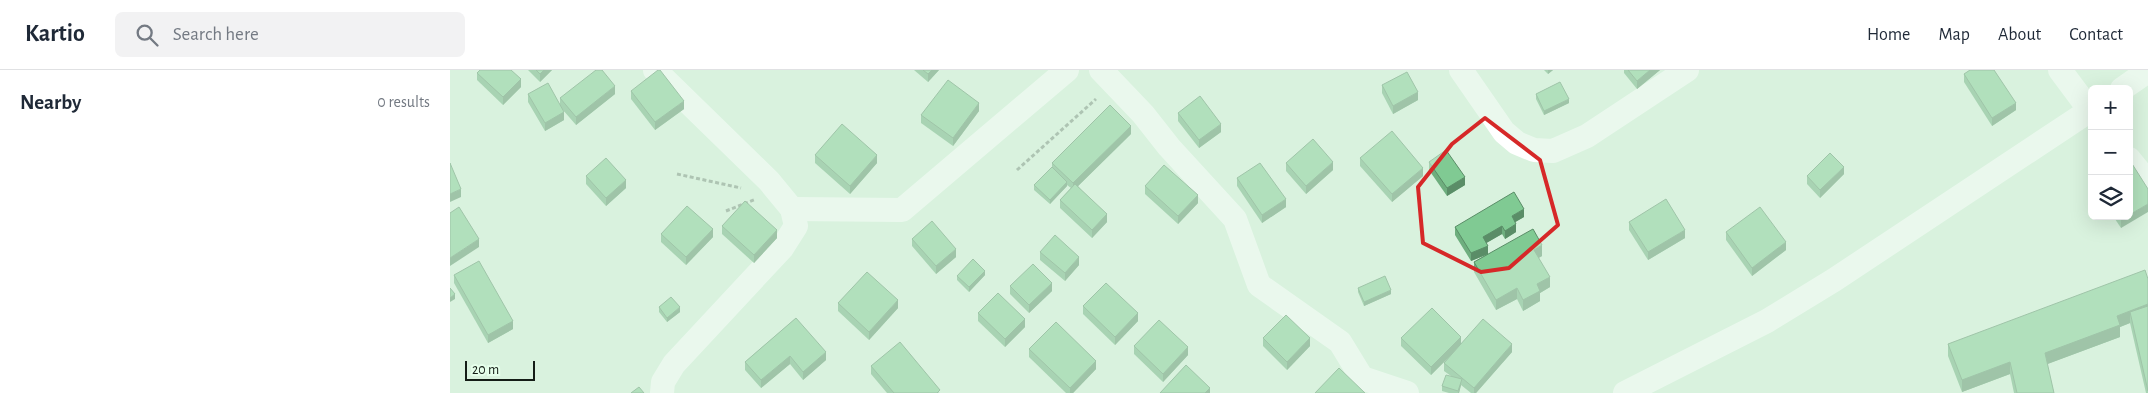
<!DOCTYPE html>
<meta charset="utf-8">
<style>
:root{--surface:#fff;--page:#f2f2f3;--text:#1f2937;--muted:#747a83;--line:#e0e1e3}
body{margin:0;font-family:"Alegreya Sans",sans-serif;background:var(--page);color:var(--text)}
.controls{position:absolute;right:15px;top:15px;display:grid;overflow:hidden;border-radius:8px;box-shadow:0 5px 20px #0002}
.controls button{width:45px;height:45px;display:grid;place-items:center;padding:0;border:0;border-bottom:1px solid var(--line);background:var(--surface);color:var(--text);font:25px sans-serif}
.scale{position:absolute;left:15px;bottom:12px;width:70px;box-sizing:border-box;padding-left:5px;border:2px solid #141d16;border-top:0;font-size:14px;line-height:18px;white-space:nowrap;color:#141d16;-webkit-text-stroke:4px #e6ffeb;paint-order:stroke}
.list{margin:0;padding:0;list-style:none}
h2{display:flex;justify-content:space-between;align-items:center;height:65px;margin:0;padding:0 20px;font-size:21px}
h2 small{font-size:16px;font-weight:400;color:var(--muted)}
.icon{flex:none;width:28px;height:28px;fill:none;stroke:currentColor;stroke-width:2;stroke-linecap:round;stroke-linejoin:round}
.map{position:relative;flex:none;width:1698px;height:323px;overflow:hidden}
header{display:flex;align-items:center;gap:30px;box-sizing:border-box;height:70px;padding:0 25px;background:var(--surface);border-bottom:1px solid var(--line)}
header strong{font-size:24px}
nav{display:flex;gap:28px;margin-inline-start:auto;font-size:18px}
.search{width:350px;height:45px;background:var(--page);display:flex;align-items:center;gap:12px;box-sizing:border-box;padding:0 18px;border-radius:8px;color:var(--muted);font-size:19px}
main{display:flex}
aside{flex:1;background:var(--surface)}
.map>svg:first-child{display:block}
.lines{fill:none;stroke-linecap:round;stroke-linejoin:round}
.path{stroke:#7b8d7f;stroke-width:3;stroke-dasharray:4 2.5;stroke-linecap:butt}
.street{stroke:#fff;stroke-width:24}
.wall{fill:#6eae7e}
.shaded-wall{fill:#5a8d67}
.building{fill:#80ca93;stroke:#5a8d67}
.marked{fill:none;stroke:#d62828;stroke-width:4;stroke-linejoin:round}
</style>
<header>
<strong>Kartio</strong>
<div class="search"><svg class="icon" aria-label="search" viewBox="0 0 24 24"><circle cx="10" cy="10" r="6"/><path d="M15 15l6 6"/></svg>Search here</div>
<nav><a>Home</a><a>Map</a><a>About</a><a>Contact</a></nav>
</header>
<main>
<aside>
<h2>Nearby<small>0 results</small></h2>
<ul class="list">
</ul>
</aside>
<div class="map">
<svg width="1698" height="323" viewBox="0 0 1698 323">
<rect width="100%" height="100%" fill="#d9f2de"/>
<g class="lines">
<!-- path -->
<g class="path">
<polyline points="567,100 646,29"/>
<polyline points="227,104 291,118"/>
<polyline points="276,141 306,129"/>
</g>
<!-- street -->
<g class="street">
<polyline points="205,0 319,111 342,139 346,156 332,178 224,294 213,312 212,323"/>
<polyline points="651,0 693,44 719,77 785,149 809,215 890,272 912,308 957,323"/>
<polyline points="1011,0 1054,62 1067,73 1084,80 1103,81 1137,66 1237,0"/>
<polyline points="1610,0 1642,43"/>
<polyline points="1672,19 1698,1"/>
<polyline points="1679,89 1698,112"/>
<polyline points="342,139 452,140 617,0"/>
<polyline points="1175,323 1317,251 1384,210 1642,39"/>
</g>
</g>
<!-- wall -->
<g class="wall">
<polygon points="78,0 102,0 90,12"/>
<polygon points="464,0 489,0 478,12"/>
<polygon points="1094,0 1103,0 1098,4"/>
<polygon points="1174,0 1210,0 1187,19 1174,3"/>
<polygon points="27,3 71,17 53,35 27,10"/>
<polygon points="1514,4 1566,40 1542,56 1514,12"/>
<polygon points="932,15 968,30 943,44 932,23"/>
<polygon points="181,21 234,39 205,60 181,29"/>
<polygon points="78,24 110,35 110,28 165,24 126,55 113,40 114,50 95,61 78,32"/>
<polygon points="1086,24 1119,33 1094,45 1086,29"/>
<polygon points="529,41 503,76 471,53 471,45"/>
<polygon points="728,43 771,62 749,78 728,51"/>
<polygon points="681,64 628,116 657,152 642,168 610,138 610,130 621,118 617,115 617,116 600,134 584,120 584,115 602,97 602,93"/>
<polygon points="365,85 427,93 400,124 365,93"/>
<polygon points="910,88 973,106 942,132 910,96"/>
<polygon points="979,92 1015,115 997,126 979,100"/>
<polygon points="836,93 883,100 856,124 836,101"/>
<polygon points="1642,100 1642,112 1640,109 1640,101"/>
<polygon points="1394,104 1370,128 1357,114 1357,106"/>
<polygon points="136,106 176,118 156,136 136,114"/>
<polygon points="787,108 836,137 812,153 787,116"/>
<polygon points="695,116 748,133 728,154 695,124"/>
<polygon points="1663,146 1679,146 1671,158"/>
<polygon points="1074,147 1065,152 1066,162 1055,169 1052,164 1036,173 1038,184 1092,186 1089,188 1100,217 1090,223 1090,231 1073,241 1067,229 1046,240 1024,202 1024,192 1036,185 1021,191 1005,165 1005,157"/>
<polygon points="1179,152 1235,168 1198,190 1179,160"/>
<polygon points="272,156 327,168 304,193 272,164"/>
<polygon points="1276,162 1336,180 1302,206 1276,170"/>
<polygon points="211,164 263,167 236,195 211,172"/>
<polygon points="462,169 506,187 486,204 462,176"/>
<polygon points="590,182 629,195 615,211 590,190"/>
<polygon points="4,205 63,259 38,273 4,213"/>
<polygon points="535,205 519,222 507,210 507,206"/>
<polygon points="1698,209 1698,323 1696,323 1680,253 1670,257 1670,267 1597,294 1604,323 1564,323 1560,304 1512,322 1498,286 1498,274"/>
<polygon points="560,216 602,221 579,243 560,224"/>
<polygon points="908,218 941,224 914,236 908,222"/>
<polygon points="388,233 448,238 419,270 388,241"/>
<polygon points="633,236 688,251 665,275 633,244"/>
<polygon points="209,237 230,242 217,252 209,242"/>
<polygon points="528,243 575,257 555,277 528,251"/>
<polygon points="346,248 376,290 353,310 340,294 311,318 295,300 295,292"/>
<polygon points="813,268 860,276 837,300 813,276"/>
<polygon points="951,268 1011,273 1062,282 1026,323 1021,323 1011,315 1009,323 999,323 992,321 992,316 1001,306 994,301 994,293 998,288 981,305 951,276"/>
<polygon points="684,276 738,285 713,312 684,284"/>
<polygon points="579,279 646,299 623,323 616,323 579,287"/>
<polygon points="421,296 490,323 437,323 421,304"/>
</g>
<!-- shaded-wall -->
<g class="shaded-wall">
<polygon points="94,0 102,0 90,12 90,4"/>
<polygon points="482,0 489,0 478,12 478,4"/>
<polygon points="1098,0 1103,0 1098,4"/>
<polygon points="1200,0 1210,0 1187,19 1187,11"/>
<polygon points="71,9 71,17 53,35 53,27"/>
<polygon points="165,16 165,24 126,55 126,47"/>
<polygon points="968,22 968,30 943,44 943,36"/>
<polygon points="1119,29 1119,33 1094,45 1094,41"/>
<polygon points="234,31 234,39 205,60 205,52"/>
<polygon points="529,33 529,41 503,76 503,68"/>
<polygon points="1566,33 1566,40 1542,56 1542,48"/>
<polygon points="114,42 114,50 95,61 95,53"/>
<polygon points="771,54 771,62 749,78 749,70"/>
<polygon points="681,56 681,64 623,121 623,113"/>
<polygon points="427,85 427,93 400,124 400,116"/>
<polygon points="883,92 883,100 856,124 856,116"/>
<polygon points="1394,97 1394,104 1370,128 1370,120"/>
<polygon points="973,98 973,106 942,132 942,124"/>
<polygon points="1015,107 1015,115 997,126 997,118"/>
<polygon points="176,110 176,118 156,136 156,128"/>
<polygon points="617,112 617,116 600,134 600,130"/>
<polygon points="11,119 11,127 0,132 0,124"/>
<polygon points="748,125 748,133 728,154 728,146"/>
<polygon points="836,129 836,137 812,153 812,145"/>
<polygon points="1698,134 1698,142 1671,158 1671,150 1678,146 1679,146 1679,145"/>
<polygon points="1074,139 1074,147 1062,154 1062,146"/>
<polygon points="657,144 657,152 642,168 642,160"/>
<polygon points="1066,154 1066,162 1055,169 1055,161"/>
<polygon points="1052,156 1052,164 1033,175 1033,167"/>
<polygon points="263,159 263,167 236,195 236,187"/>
<polygon points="327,160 327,168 304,193 304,185"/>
<polygon points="1235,160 1235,168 1198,190 1198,182"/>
<polygon points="29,169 29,177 0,196 0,188"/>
<polygon points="1336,172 1336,180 1302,206 1302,198"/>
<polygon points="1092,175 1092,186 1084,190 1084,180"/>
<polygon points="1038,176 1038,184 1021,191 1021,183"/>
<polygon points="506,179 506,187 486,204 486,196"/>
<polygon points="629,187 629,195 615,211 615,203"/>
<polygon points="535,201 535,205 519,222 519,217"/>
<polygon points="1100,207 1100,217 1090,223 1090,231 1073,241 1073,230 1087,214"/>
<polygon points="602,213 602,221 579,243 579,235"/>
<polygon points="1067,218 1067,229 1046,240 1046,230"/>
<polygon points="941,220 941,224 914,236 914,232"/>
<polygon points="5,224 5,229 0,232 0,228"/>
<polygon points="448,230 448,238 419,270 419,262"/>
<polygon points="1698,234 1698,246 1680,242 1680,253 1670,257 1670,267 1595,295 1595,283 1667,246"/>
<polygon points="230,237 230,242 217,252 217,248"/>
<polygon points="688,243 688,251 665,275 665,267"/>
<polygon points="575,249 575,257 555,277 555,269"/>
<polygon points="63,251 63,259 38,273 38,265"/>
<polygon points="1011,267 1011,275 981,305 981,297"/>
<polygon points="860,268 860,276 837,300 837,292"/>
<polygon points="1062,274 1062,282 1026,323 1024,323 1024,318"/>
<polygon points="738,277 738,285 713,312 713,304"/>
<polygon points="376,282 376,290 353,310 353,302"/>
<polygon points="340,286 340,294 311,318 311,310"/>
<polygon points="646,291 646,299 623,323 620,323 620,318"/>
<polygon points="1560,292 1560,304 1512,322 1512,310"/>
<polygon points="1010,314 1011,315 1009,323 1008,323"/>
<polygon points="760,318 760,323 755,323"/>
</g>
<!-- building -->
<g class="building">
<polygon points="30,0 61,0 71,9 53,27 27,3"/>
<polygon points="86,0 94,0 90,4"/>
<polygon points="146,0 152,0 165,16 126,47 110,28"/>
<polygon points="208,0 210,0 234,31 205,52 181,21"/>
<polygon points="473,0 482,0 478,4"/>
<polygon points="1178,0 1200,0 1187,11"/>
<polygon points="1520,0 1544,0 1566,33 1542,48 1514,4"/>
<polygon points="957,2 968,22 943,36 932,15"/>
<polygon points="498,10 529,33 503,68 471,45"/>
<polygon points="1110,12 1119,29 1094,41 1086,24"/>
<polygon points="98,13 114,42 95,53 78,24"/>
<polygon points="750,26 771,54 749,70 728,43"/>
<polygon points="660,35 681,56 623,113 602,93"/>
<polygon points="392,54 427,85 400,116 365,85"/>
<polygon points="942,61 973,98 942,124 910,88"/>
<polygon points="863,69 883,92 856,116 836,93"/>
<polygon points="996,80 1015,107 997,118 979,92"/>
<polygon points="1380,83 1394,97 1370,120 1357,106"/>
<polygon points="156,88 176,110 156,128 136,106"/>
<polygon points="1679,89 1698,119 1698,134 1679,145"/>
<polygon points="0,93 11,119 0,124"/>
<polygon points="810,93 836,129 812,145 787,108"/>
<polygon points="714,95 748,125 728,146 695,116"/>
<polygon points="602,97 617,112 600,130 584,115"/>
<polygon points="625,114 657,144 642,160 610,130"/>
<polygon points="1064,122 1074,139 1062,146 1066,154 1055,161 1052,156 1033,167 1038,176 1021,183 1005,157"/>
<polygon points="1216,129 1235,160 1198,182 1179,152"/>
<polygon points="295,131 327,160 304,185 272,156"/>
<polygon points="237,136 263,159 236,187 211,164"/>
<polygon points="9,137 29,169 0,188 0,143"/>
<polygon points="1310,137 1336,172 1302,198 1276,162"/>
<polygon points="1668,146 1678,146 1671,150"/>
<polygon points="482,151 506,179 486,196 462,169"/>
<polygon points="1083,159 1092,175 1084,180 1100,207 1087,214 1090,221 1073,230 1067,218 1046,230 1024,192"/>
<polygon points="605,165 629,187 615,203 590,182"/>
<polygon points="523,189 535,201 519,217 507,206"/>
<polygon points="29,191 63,251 38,265 4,205"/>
<polygon points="583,194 602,213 579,235 560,216"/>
<polygon points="1695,200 1698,209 1698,234 1667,246 1670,255 1595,283 1604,323 1567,323 1560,292 1512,310 1498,274"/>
<polygon points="417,202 448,230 419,262 388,233"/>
<polygon points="935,206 941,220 914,232 908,218"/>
<polygon points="656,213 688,243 665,267 633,236"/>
<polygon points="0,218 5,224 0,228"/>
<polygon points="548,223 575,249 555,269 528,243"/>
<polygon points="221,227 230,237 217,248 209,237"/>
<polygon points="1698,236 1698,321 1680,242"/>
<polygon points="982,238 1011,267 981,297 951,268"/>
<polygon points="836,245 860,268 837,292 813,268"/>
<polygon points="346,248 376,282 353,302 340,286 311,310 295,292"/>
<polygon points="1033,249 1062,274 1024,318 994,293"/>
<polygon points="709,250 738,277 713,304 684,276"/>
<polygon points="606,252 646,291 620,318 579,279"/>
<polygon points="450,272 490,320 487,323 444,323 421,296"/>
<polygon points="736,295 760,318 755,323 710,323"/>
<polygon points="889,298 915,323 865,323"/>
<polygon points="996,305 1012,309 1008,321 992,316"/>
<polygon points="189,317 194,323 181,323"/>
</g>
<!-- marked area -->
<path d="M0 0H1698V323H0ZM 1035,48 L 1090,90 L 1108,155 L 1059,198 L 1031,202 L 973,173 L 968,117 L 1002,74 Z" fill="#d9f2de" fill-opacity=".55" fill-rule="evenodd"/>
<path class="marked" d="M 1035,48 L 1090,90 L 1108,155 L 1059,198 L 1031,202 L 973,173 L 968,117 L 1002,74 Z"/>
</svg>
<div class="controls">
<button>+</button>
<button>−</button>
<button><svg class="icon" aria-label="layers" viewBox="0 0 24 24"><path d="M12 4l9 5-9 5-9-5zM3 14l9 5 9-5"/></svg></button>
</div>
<div class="scale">20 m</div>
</div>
</main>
